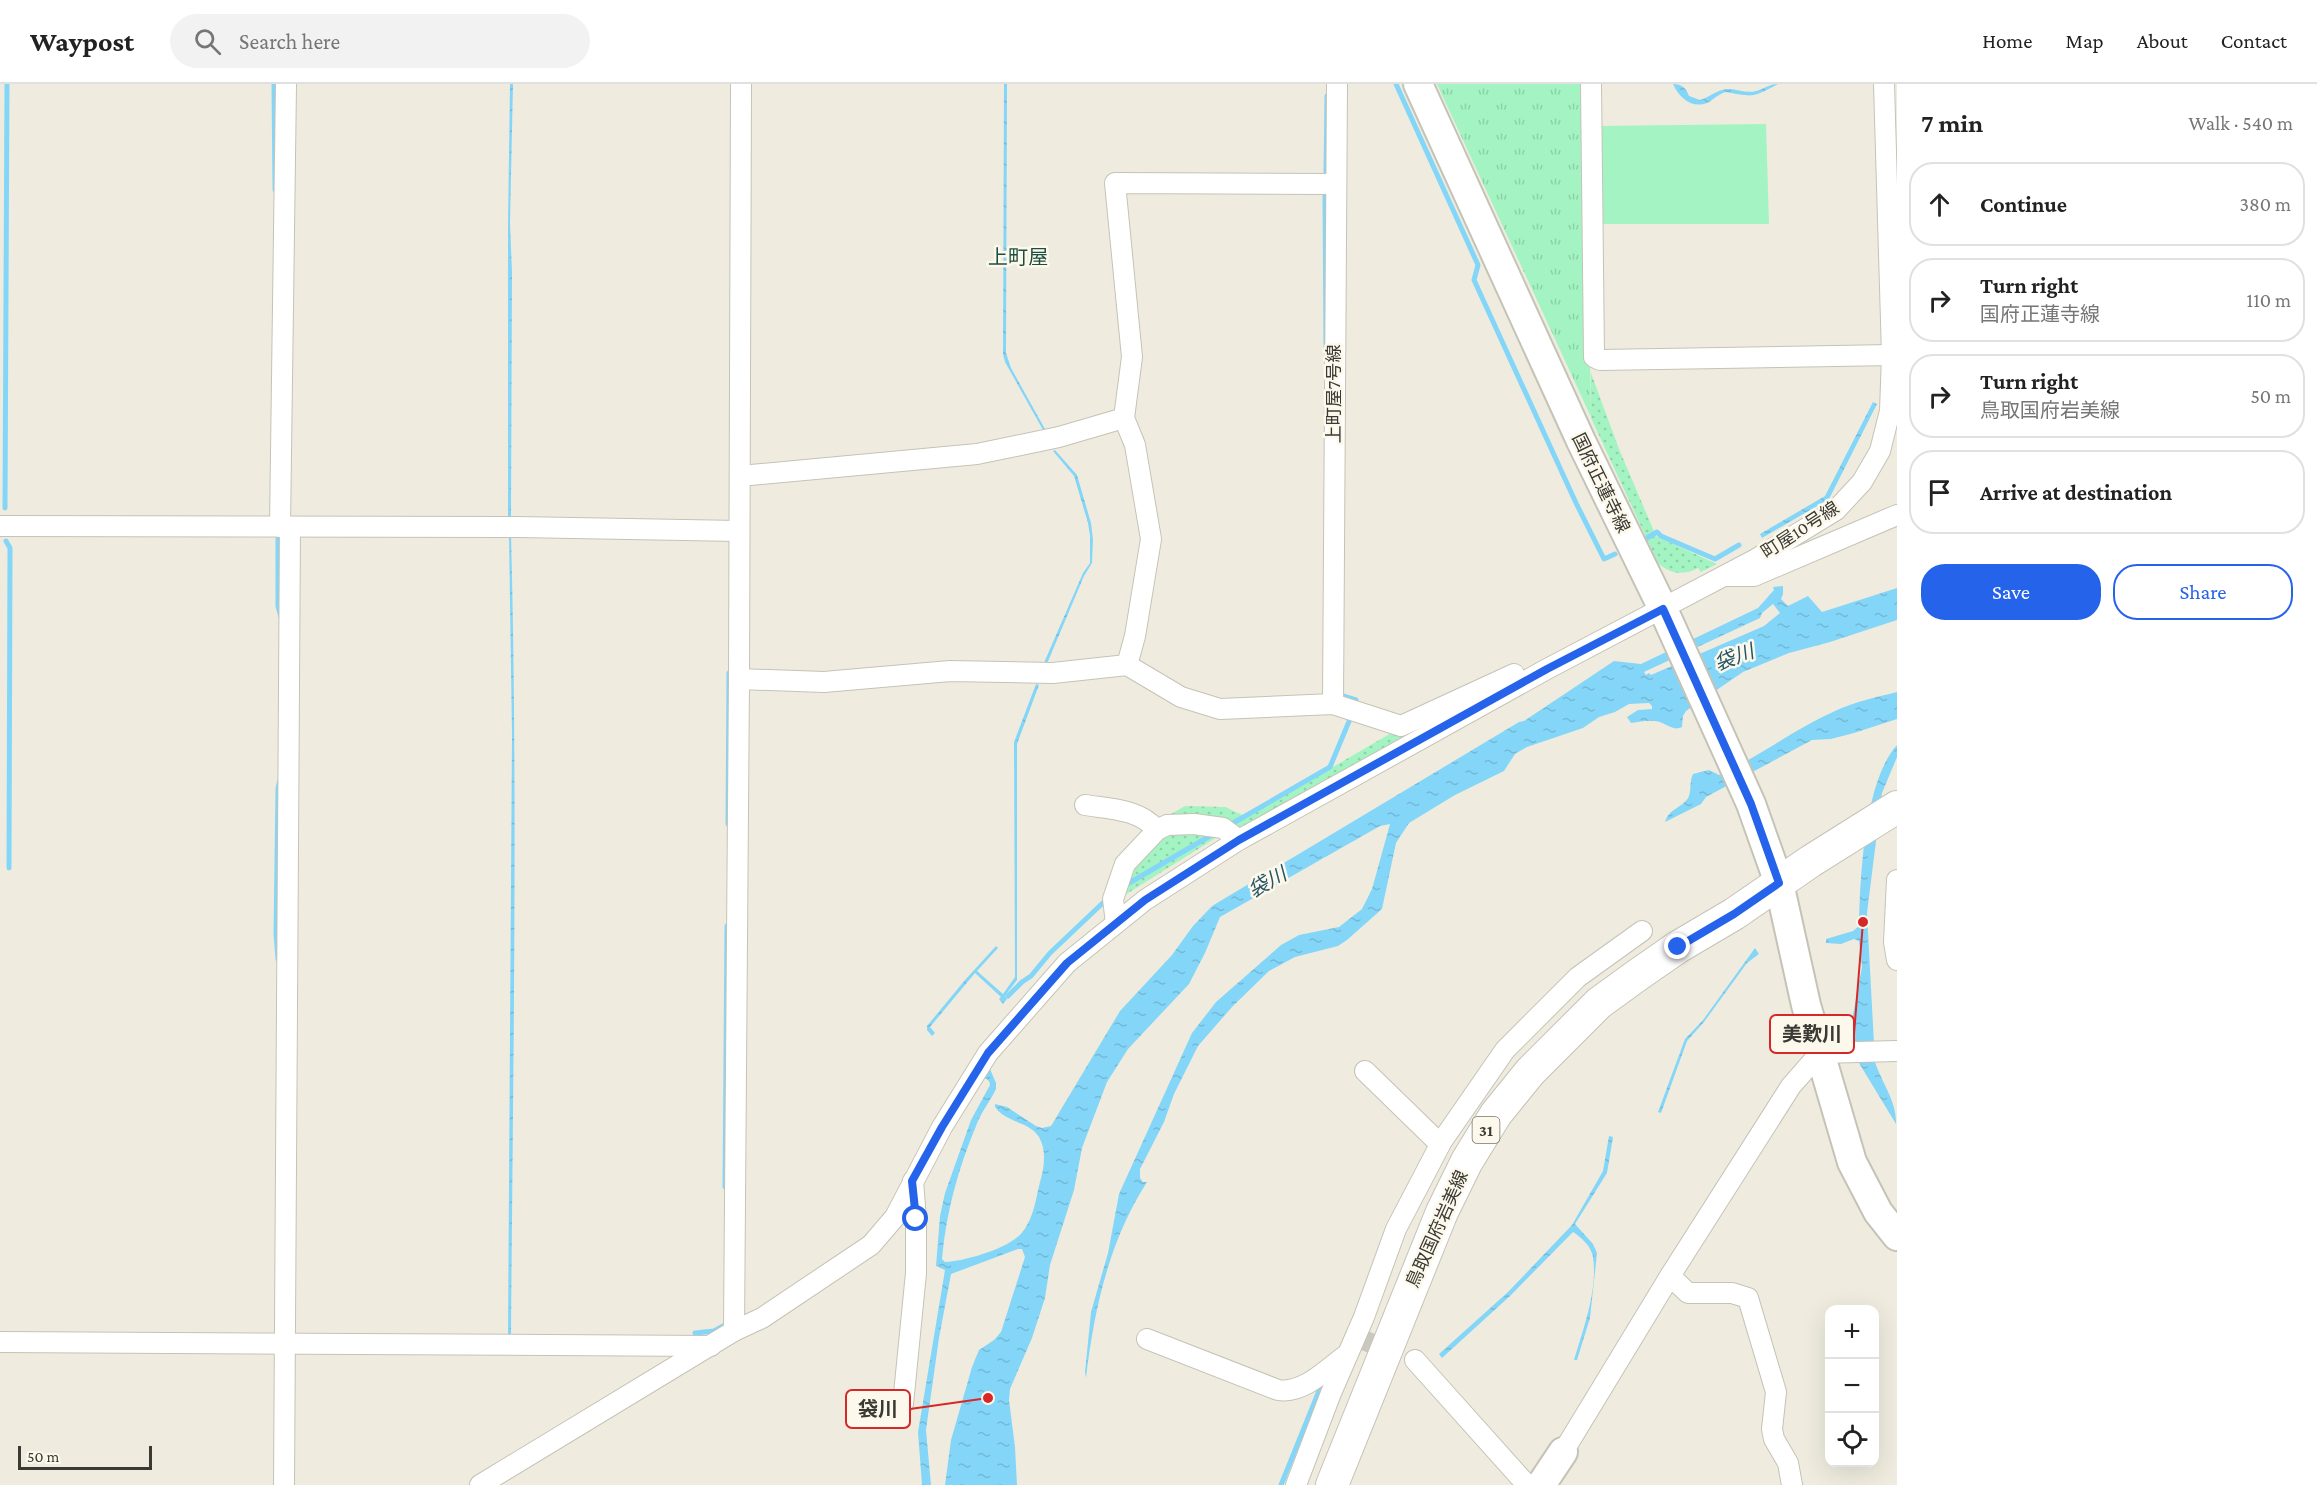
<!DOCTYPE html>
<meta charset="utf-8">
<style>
:root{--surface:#fff;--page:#f2f2f2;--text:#222;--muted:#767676;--line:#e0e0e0;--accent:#2563eb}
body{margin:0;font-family:"Crimson Pro","Noto Sans JP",serif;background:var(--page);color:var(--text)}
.controls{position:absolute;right:18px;bottom:18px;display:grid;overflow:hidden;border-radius:12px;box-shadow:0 6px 24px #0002}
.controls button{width:54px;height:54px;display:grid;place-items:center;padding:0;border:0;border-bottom:2px solid var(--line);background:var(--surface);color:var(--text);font:30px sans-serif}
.scale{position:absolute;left:18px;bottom:15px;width:134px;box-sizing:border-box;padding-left:6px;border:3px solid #3a3933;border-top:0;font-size:16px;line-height:21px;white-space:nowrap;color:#3a3933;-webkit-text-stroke:4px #fcf9ec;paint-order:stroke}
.stop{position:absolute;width:18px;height:18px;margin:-14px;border:4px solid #2563eb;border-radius:50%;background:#fff}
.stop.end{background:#2563eb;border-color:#fff;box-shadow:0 2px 6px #0008}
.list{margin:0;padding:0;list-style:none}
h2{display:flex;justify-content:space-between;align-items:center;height:78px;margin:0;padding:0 24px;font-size:26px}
h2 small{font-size:20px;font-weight:400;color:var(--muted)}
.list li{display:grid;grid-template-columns:39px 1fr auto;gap:18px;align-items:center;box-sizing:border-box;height:84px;margin:0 12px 12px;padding:0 12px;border:2px solid var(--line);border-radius:24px}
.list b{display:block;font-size:22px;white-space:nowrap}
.list p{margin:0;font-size:20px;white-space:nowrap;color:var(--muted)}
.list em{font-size:20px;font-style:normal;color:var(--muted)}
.actions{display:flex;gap:12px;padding:18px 24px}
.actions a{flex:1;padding:14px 0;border:2px solid var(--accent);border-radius:24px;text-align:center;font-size:21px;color:var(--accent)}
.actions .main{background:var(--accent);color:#fff}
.icon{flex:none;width:33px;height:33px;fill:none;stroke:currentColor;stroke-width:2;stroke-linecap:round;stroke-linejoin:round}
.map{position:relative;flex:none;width:1897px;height:1401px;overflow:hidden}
header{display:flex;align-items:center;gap:36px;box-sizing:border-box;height:84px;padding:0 30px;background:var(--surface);border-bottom:2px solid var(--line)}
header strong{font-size:28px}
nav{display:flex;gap:33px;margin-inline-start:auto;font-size:21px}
.search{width:420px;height:54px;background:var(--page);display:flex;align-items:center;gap:15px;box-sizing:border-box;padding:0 21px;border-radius:33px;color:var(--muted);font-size:22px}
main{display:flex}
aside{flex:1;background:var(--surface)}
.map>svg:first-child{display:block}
.grass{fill:url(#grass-dots)}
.park{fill:url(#park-tufts)}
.pitch{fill:#a3f4c2}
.water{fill:url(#water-ripples);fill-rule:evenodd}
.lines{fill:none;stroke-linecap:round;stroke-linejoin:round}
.stream{stroke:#84d6f8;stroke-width:5}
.street-tunnel{stroke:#cbc8bd;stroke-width:20;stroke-dasharray:20 10;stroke-linecap:butt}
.street-casing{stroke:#c5c3b6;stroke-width:22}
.secondary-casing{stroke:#c5c3b6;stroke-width:32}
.primary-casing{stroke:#c5c3b6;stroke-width:34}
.street{stroke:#fff;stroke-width:20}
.secondary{stroke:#fff;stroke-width:28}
.primary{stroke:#fff;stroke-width:32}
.route{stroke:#2563eb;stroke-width:8}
.labels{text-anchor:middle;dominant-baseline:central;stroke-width:5;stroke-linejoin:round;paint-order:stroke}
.shield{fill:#fcf9ec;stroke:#74736a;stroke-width:1.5}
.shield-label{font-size:16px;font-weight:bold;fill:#3a3933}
.street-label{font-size:18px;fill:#3a3933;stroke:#fcf9ec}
.neighbourhood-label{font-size:20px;fill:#1c4e3f;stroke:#fcf9ec}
.water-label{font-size:20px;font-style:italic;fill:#265467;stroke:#fcf9ec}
.leader{fill:none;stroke:#d62828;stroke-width:2}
.callout-dot{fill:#d62828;stroke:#fcf9ec;stroke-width:2}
.callout{fill:#fcf9ec;stroke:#d62828;stroke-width:2}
.callout-label{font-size:20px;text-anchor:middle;font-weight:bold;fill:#3a3933}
</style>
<header>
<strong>Waypost</strong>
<div class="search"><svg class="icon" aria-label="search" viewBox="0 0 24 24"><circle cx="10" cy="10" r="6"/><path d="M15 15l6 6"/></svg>Search here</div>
<nav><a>Home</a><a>Map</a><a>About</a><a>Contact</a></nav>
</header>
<main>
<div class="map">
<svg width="1897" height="1401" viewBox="0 0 1897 1401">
<defs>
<pattern id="grass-dots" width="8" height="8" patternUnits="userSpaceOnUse" patternTransform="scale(1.5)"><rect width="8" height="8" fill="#a3f4c2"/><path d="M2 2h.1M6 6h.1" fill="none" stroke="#8dd2a7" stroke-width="1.8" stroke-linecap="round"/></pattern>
<pattern id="park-tufts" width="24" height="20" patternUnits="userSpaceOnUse" patternTransform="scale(1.5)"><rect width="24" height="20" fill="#a3f4c2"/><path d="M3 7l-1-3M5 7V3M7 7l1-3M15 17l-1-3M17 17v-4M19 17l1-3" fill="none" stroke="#8dd2a7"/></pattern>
<pattern id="water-ripples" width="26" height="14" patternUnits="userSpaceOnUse" patternTransform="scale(1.5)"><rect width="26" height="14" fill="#84d6f8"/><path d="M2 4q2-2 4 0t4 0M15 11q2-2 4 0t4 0" fill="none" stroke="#73b8d5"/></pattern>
</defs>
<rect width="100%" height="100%" fill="#efecdf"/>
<!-- grass -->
<g class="grass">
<path d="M 1591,289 L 1619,365 L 1656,452 L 1717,480 L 1701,488 L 1698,484 C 1683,492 1670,490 1658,479 L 1591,334 Z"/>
<polygon points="1453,626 1242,750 1159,737 1185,722 1225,723 1247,733 1393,648"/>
<polygon points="1175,748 1222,750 1125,811 1120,810 1125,787 1158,751"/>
</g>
<!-- park -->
<polygon class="park" points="1437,0 1586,0 1591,333"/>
<!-- pitch -->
<polygon class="pitch" points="1766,40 1769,140 1598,140 1596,42"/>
<!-- water -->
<g class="water">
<polygon points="510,0 513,0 510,139 512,188 511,437 508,436 508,139"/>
<polygon points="1004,0 1007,0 1006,269 1011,284 1045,345 1043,346 1005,278 1003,270"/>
<path d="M 1673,0 C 1682,0 1686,4 1689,12 L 1700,16 C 1710,13 1716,6 1727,5 C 1736,4 1745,10 1756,7 C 1764,5 1769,0 1778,0 C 1752,14 1754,13 1726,8 C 1719,10 1715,14 1709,18 C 1693,26 1679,14 1673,0 Z"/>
<polygon points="1873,318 1877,320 1829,415 1762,454 1760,450 1825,412"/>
<polygon points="1055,366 1077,391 1091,439 1093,456 1092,479 1084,492 1046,582 1043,581 1083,489 1090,479 1090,452 1088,439 1074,392 1053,367"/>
<path d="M 511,450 C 518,717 513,983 511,1250 L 508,1250 L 512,651 L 509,451 Z"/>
<path d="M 1783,502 L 1783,510 L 1781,515 L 1788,522 L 1808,512 L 1822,528 L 1897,504 L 1897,536 L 1830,558 L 1789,569 L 1743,588 L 1686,627 L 1683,632 L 1682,643 C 1672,648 1666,638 1655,637 C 1647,636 1639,638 1631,639 L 1627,633 L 1638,626 L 1652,625 L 1652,622 L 1649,619 L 1629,620 L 1615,628 L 1599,633 L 1583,644 L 1527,663 L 1515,670 L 1504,687 L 1455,711 L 1409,739 L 1396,759 L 1382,825 L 1347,856 L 1338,862 L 1295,873 L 1269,887 L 1232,923 L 1198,962 L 1174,1010 L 1164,1038 L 1140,1085 L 1140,1094 L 1143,1098 L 1147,1098 C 1109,1157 1094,1226 1086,1294 L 1085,1288 L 1091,1228 L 1108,1169 L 1119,1110 L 1192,949 L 1216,918 L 1281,861 L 1299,851 L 1339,843 L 1362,825 L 1372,805 L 1390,740 L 1380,742 L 1220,833 L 1205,869 L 1189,900 L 1128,965 L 1107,998 L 1082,1064 L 1074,1106 L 1050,1181 L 1045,1214 L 1032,1254 L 1010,1305 L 1009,1316 L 1015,1363 L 1017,1401 L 945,1401 L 951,1356 L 972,1283 L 979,1266 L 994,1256 L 1001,1248 L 1025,1173 L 1022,1165 L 1018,1165 L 951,1190 L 939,1254 L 926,1346 L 931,1401 L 922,1401 L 918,1348 L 945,1186 L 936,1182 L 940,1132 L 945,1109 L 971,1036 L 990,1001 L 989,997 L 984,993 L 990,985 L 996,999 L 996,1005 C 990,1018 981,1028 976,1042 C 958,1085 946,1129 942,1175 L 945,1178 C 966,1177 1012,1164 1024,1146 C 1034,1132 1036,1114 1040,1098 C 1044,1084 1047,1067 1039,1053 C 1029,1037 1006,1039 995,1023 L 995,1020 L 1007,1023 L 1036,1042 L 1042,1044 L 1051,1042 L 1120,927 L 1172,871 L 1193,842 L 1212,822 L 1519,638 L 1524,637 L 1614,577 L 1641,580 L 1758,524 L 1774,506 L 1773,503 ZM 1773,520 L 1780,529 L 1764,542 L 1651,591 L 1649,589 L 1646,591 L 1644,588 L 1760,534 L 1762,529 Z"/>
<polygon points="1036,600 1039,601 1017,660 1017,896 1005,912 1007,915 1003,920 999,915 1001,913 975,889 930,943 935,949 932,952 927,946 927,942 965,896 996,862 998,864 977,887 1003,910 1015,893 1014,658"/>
<path d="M 1897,608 L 1897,635 L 1854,649 L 1831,655 L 1812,656 L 1706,713 L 1701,720 L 1665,738 C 1669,724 1681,725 1688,714 C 1692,707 1689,697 1693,690 L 1709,686 L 1719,691 C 1759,673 1794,645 1835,627 C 1854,618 1877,613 1897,608 Z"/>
<path d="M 1897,661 L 1897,673 L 1882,709 L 1867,829 L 1875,978 C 1882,999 1897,1018 1896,1040 L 1859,979 L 1853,954 L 1852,936 L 1862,883 L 1859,857 L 1854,855 L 1841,860 L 1826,859 L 1826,855 L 1853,847 L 1859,842 C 1860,795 1864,697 1897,661 Z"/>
<polygon points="1755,864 1759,870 1747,879 1704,938 1687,957 1661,1029 1658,1028 1685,955 1703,936"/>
<path d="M 1609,1052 L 1613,1053 L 1607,1089 L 1575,1140 L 1593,1160 L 1597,1169 L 1590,1234 L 1577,1276 L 1574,1276 C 1583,1246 1598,1205 1593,1173 C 1591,1162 1582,1154 1573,1148 L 1510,1212 L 1442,1274 L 1439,1270 L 1508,1208 L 1572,1141 L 1603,1087 Z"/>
</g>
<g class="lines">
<!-- stream -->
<g class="stream">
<polyline points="274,0 275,106"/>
<polyline points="1396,0 1478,181 1474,196 1576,419 1604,475 1615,470"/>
<polyline points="1326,88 1327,12"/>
<polyline points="1325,111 1326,266"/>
<polyline points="5,424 7,0"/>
<polyline points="1647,454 1657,448 1661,452 1715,475 1739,461"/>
<polyline points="278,455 278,522 281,533"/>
<polyline points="6,457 10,464 9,784"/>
<polyline points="1343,612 1356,616 1355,618"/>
<polyline points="728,740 729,589"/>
<polyline points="1228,742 1330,683 1350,635"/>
<polyline points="1124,802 1215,749"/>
<polyline points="278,875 276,850 278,704 280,696"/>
<polyline points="1008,912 1022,898 1031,892 1050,869 1107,815"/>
<polyline points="725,1103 727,842"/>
<polyline points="695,1249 714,1247 725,1241"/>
<polyline points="1281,1401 1321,1302"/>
</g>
<!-- street-tunnel -->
<polyline class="street-tunnel" points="1355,1253 1415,1276"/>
<defs>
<g id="street">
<polyline points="1591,0 1594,273 1600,276 1892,271"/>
<polyline points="740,392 977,370 1059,353 1124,334"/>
<polyline points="0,442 518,443 739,447"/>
<polyline points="280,443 286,0"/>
<polyline points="1726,492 1754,492 1897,431"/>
<polyline points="1127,581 1135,552 1151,455 1135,361 1124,334 1132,273 1115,99 1335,100"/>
<polyline points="739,595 824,598 950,587 1053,589 1127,581 1181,613 1220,625 1333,620 1401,642 1514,590"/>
<polyline points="1333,620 1337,0"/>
<path d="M 1085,721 C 1111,725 1139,725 1157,746"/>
<polyline points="1897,796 1894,858 1897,876"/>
<polyline points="1116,839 1113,815 1125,780 1157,746 1167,741 1194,740 1223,744 1239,756"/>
<polyline points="1365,987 1440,1060"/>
<polyline points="1670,1192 1688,1209 1732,1209 1748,1214 1776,1308 1772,1345 1774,1355 1788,1379 1792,1401"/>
<polyline points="734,1247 739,595 741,0"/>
<path d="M 1147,1255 L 1278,1306 C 1303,1310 1326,1286 1346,1271"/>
<polyline points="0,1258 711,1262"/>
<polyline points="1415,1276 1527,1401"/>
<polyline points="903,1320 916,1189 916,1135 913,1097"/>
<polyline points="1563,1368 1670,1192 1791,1002 1820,969 1897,967"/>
<polyline points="284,1401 290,443"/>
<polyline points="480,1401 734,1247 762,1234 871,1161 895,1133 942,1043 988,969 1067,879 1145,816 1237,757 1547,585 1756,475 1836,426 1862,398 1880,367 1890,327 1892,271 1884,0"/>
<polyline points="1296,1401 1331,1309 1364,1233 1396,1145 1442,1057 1505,966 1578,893 1642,847"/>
</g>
<g id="secondary">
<polyline points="1418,0 1581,357 1663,525 1751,720 1779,799 1806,921 1852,1078 1878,1128 1897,1152"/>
<polyline points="1541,1401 1563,1368"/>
</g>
<polyline id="primary" points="1332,1401 1442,1128 1467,1077 1496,1030 1530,988 1599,919 1639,890 1678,863 1734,830 1811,777 1897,723"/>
</defs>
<!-- street casing -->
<use href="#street" class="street-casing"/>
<!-- secondary casing -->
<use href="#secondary" class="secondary-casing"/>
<!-- primary casing -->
<use href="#primary" class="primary-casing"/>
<!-- street -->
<use href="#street" class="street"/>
<!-- secondary -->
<use href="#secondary" class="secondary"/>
<!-- primary -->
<use href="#primary" class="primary"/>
</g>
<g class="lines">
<!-- route -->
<polyline class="route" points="916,1135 912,1097 942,1043 988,969 1067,879 1145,816 1239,756 1547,585 1663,525 1751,720 1779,799 1734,830 1678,863"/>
</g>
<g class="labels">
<!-- shield labels -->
<rect class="shield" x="1472.5" y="1033" width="27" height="26" rx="4.5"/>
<g class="shield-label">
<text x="1486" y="1046">31</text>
</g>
<!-- street labels -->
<g class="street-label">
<text transform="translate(1334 310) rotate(-90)">上町屋7号線</text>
<text transform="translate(1601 399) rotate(64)">国府正蓮寺線</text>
<text transform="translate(1800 446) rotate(-33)">町屋10号線</text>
<text transform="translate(1437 1145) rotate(-66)">鳥取国府岩美線</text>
</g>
<!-- neighbourhood labels -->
<g class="neighbourhood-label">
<text x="1018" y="173">上町屋</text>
</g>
<!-- water labels -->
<g class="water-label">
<text transform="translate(1734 573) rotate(-20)">袋川</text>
<text transform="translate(1267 798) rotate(-29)">袋川</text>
</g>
</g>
<!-- callouts -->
<path class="leader" d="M1863 838L1854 950M988 1314L910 1325"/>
<g class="callout-dot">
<circle cx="1863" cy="838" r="6"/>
<circle cx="988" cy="1314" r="6"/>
</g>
<g class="callout">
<rect x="1770" y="931" width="84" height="38" rx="6"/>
<rect x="846" y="1306" width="64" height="38" rx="6"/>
</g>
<g class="callout-label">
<text x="1812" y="957">美歎川</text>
<text x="878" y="1332">袋川</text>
</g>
</svg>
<div class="controls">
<button>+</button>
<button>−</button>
<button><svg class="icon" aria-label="locate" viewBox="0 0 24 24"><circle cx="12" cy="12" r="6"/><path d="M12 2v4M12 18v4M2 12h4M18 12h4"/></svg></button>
</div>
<div class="scale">50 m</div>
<div class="stop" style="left:916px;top:1135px"></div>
<div class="stop end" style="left:1678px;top:863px"></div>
</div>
<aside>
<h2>7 min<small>Walk · 540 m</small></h2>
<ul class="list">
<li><svg class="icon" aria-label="ahead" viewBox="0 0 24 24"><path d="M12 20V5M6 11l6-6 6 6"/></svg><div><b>Continue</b></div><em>380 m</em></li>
<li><svg class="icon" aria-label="right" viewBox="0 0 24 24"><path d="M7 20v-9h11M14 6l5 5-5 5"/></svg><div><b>Turn right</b><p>国府正蓮寺線</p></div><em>110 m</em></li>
<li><svg class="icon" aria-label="right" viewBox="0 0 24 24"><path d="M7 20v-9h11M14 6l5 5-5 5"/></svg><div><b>Turn right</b><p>鳥取国府岩美線</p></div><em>50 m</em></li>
<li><svg class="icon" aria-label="arrive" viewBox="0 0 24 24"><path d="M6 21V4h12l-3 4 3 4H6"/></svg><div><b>Arrive at destination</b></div></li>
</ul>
<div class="actions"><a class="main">Save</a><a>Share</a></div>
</aside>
</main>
